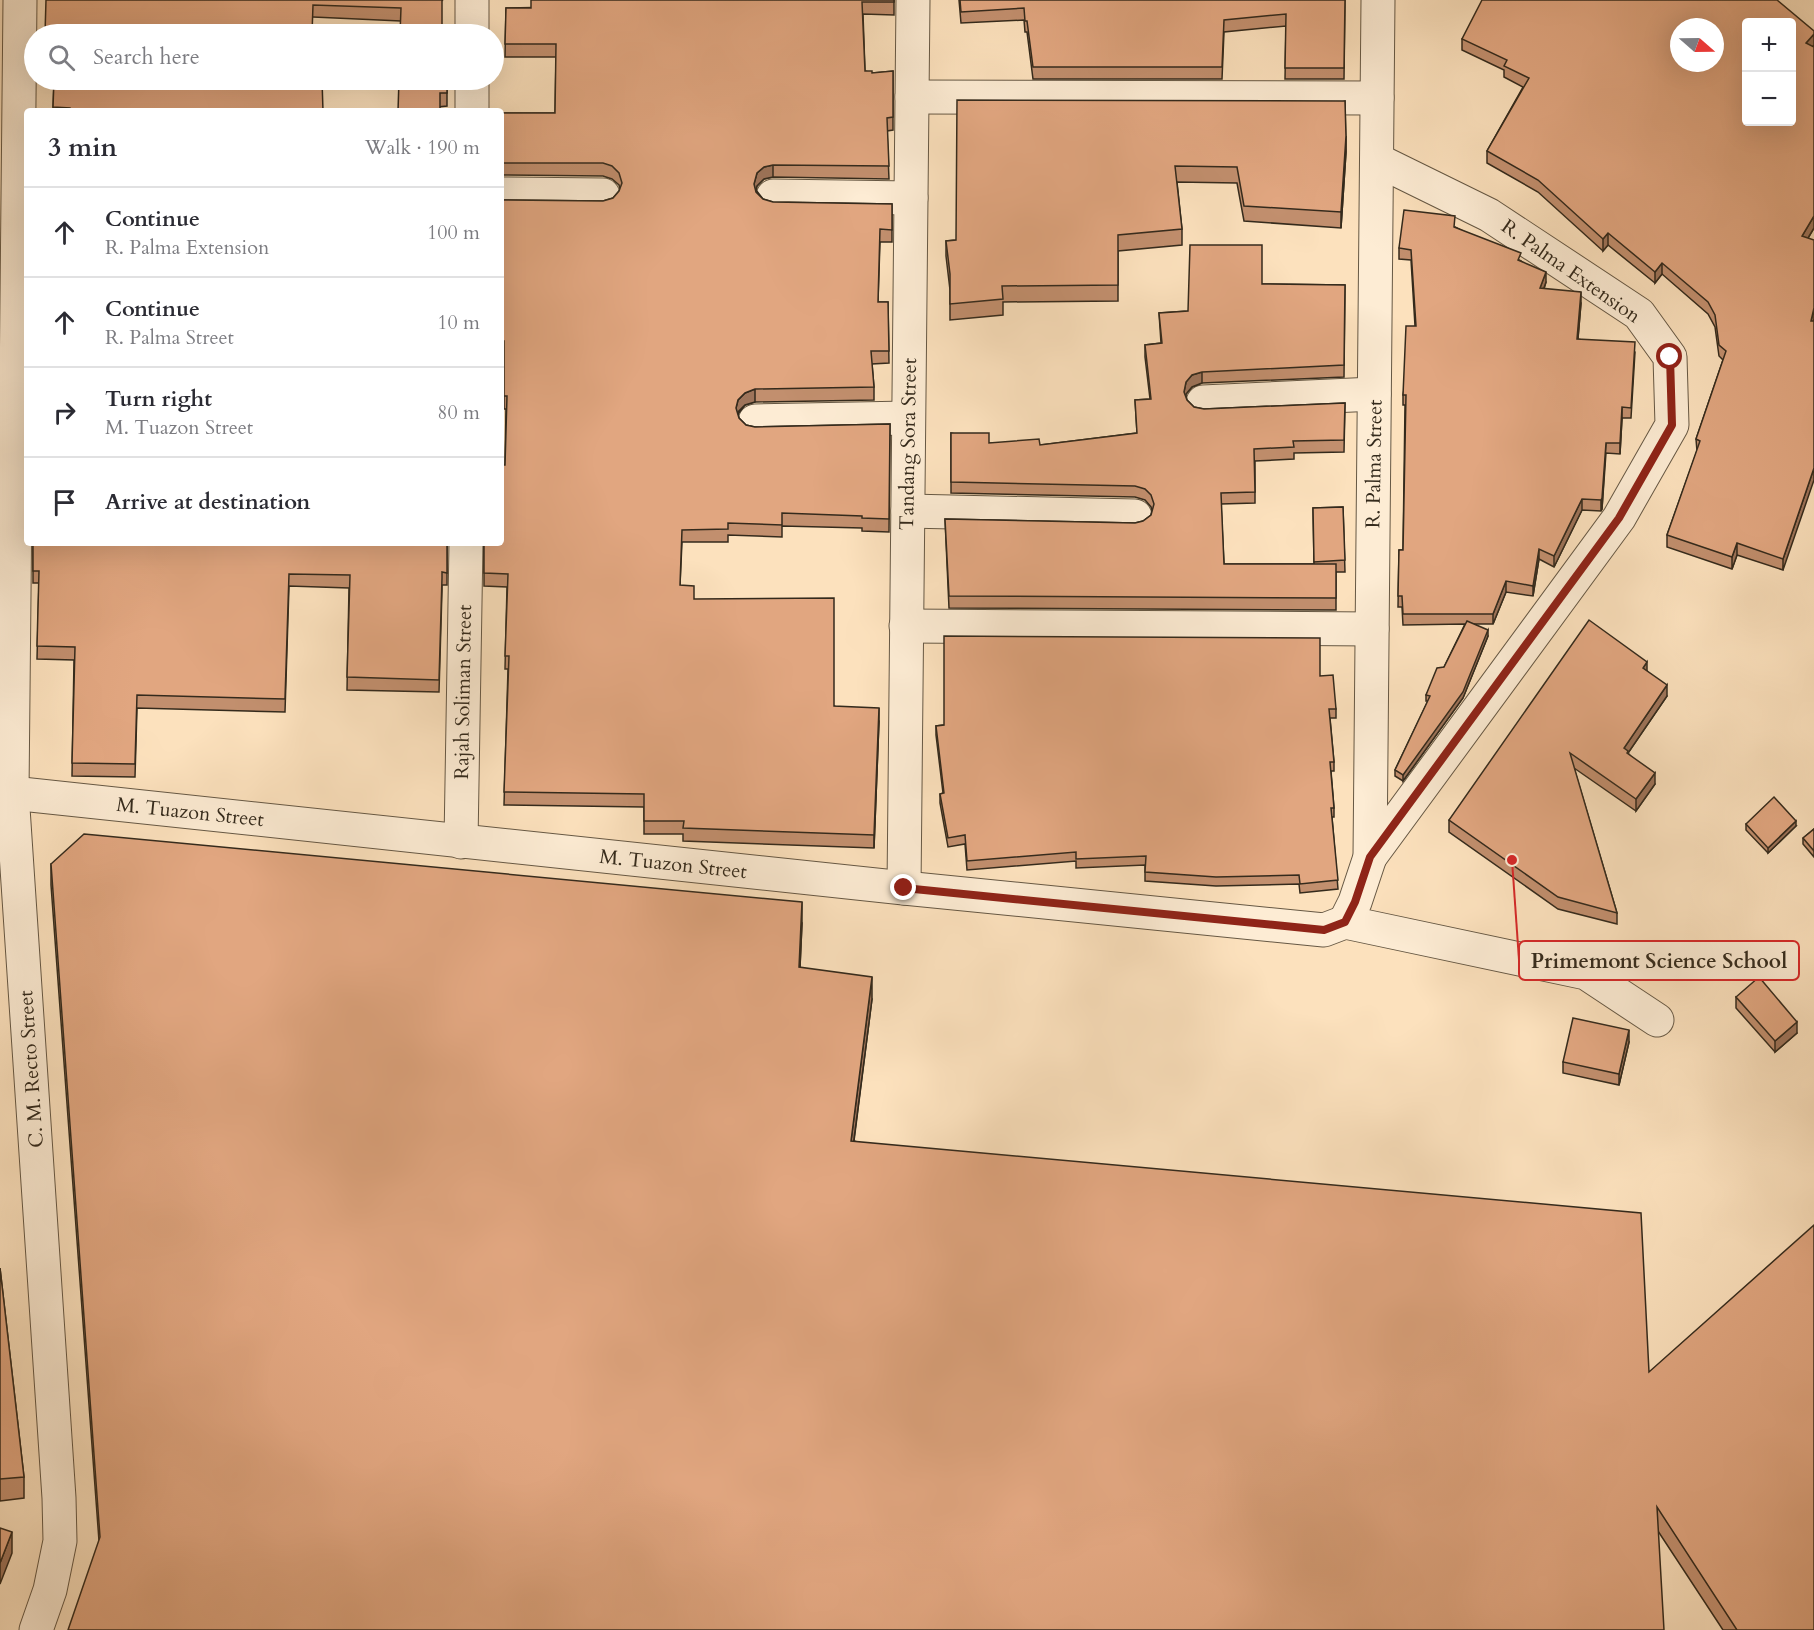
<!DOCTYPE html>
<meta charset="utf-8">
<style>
:root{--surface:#fff;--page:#f2f2f3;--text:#2b2b33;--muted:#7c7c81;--line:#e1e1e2}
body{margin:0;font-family:Cardo,serif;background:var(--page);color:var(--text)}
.controls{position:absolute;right:18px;top:18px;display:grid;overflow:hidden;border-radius:6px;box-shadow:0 6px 24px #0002}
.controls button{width:54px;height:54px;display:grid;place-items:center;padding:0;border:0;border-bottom:2px solid var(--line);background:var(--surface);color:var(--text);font:30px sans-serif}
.compass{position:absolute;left:1670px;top:18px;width:54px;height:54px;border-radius:50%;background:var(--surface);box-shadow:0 6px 24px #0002;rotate:110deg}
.stop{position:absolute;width:18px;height:18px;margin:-14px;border:4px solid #8f2418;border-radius:50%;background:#fff}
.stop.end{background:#8f2418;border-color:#fff;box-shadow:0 2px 6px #0008}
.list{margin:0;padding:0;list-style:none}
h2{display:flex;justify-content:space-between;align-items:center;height:78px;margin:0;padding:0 24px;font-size:26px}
h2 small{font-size:20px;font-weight:400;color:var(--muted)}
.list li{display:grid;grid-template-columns:39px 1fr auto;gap:18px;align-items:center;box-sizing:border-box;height:90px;padding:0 24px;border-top:2px solid var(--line)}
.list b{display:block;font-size:22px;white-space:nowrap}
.list p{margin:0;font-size:20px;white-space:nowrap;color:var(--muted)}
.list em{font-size:20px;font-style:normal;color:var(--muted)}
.icon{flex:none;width:33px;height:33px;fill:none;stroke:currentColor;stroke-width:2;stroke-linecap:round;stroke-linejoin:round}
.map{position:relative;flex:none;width:1814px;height:1630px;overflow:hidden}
.search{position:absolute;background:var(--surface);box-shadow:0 6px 24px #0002;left:24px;top:24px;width:480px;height:66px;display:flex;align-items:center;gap:15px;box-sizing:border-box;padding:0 21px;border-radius:33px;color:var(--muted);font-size:22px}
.panel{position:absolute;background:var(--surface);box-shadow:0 6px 24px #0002;left:24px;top:108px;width:480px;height:438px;border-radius:6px}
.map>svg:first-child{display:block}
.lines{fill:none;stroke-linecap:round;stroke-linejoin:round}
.minor-casing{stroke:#665844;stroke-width:35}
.minor{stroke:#fdecd4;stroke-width:33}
.wall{fill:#c28f6e;stroke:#342a1c;stroke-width:1.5}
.shaded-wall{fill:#9e745a;stroke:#342a1c;stroke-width:1.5}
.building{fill:#e1a680;stroke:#342a1c;stroke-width:1.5;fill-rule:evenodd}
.route{stroke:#8f2418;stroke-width:8}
.labels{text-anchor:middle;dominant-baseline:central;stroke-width:6;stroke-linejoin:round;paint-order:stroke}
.street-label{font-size:20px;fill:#342a1c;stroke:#fdecd4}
.leader{fill:none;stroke:#d62828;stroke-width:2}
.callout-dot{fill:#d62828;stroke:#fdecd4;stroke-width:2}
.callout{fill:#fdecd4;stroke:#d62828;stroke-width:2}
.callout-label{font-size:21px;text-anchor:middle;font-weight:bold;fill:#342a1c}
</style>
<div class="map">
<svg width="1814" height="1630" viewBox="0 0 1814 1630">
<rect width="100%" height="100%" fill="#fce1bd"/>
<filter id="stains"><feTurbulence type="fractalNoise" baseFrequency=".00333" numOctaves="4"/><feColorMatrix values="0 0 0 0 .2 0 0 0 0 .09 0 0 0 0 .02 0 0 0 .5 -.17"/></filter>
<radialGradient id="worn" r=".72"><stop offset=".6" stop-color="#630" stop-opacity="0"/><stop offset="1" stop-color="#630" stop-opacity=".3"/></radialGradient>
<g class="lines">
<defs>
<g id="minor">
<polyline points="20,0 12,793 59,1498 60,1541 50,1590 36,1630"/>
<polyline points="472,34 472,0"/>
<polyline points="912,97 1377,98"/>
<polyline points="472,111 472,80"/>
<polyline points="501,194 603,195"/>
<polyline points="773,196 911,198"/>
<polyline points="1203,402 1374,394"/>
<polyline points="755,421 908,418"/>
<polyline points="908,511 1135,516"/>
<polyline points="906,626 1372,629"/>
<polyline points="0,795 12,793 904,888 1324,930 1345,922"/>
<polyline points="461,842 466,543"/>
<polyline points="1370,857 1619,518 1672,425 1670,357 1639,314 1489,215 1377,160"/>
<polyline points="904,888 913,0"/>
<polyline points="1345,922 1355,902 1370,857 1378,0"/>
<polyline points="1345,922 1586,973 1657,1020"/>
</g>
</defs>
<!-- minor casing -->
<use href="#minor" class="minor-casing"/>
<!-- minor -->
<use href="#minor" class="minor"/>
</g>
<!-- wall -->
<g class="wall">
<polygon points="46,0 443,0 401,21 313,17"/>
<polygon points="894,0 894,15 863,14 865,71 872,73 893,71 893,130 887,131 889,179 773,177 764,179 757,186 756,190 763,199 773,202 892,204 892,242 880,242 878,302 888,302 889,363 872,364 874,387 874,400 755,402 745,405 738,414 739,418 746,425 755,427 890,424 889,532 862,531 862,528 782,526 782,537 728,535 728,542 682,542 680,585 694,599 834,706 879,721 874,848 683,841 683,834 644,834 644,807 504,805 508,669 505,669 507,587 484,586 484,543 505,465 506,409 504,409 504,353 501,353 501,200 603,201 613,198 619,191 620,189 619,185 612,179 603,176 501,175 501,113 555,113 556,57 505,57 506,8"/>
<polygon points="959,0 1345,0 1344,79 1285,79 1286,26 1224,32 1222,79 1033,79 1027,32 1025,32 1024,20 961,23"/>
<polygon points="1462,39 1814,45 1813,47 1814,228 1808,238 1814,321 1783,570 1737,555 1732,569 1667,547 1667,535 1697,451 1696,439 1723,360 1719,356 1715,327 1708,314 1662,274 1655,283 1608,245 1603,251 1538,192 1487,163 1487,151 1523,87 1504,77 1504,70 1462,50"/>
<polygon points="54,80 323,111 53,111"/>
<polygon points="447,80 447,106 398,111"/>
<polygon points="1345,101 1346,152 1341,228 1244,221 1237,183 1177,182 1182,229 1182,245 1118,251 1118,301 1003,302 1003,315 950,320 950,290 946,256 946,241 956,240"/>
<polygon points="1455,227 1521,261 1546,282 1544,289 1581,303 1578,339 1635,352 1631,418 1622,418 1620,454 1606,453 1602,509 1601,511 1582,510 1554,567 1539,559 1533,596 1506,592 1493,624 1475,624 1488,636 1463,698 1403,781 1395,776 1395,770 1428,701 1426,701 1426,695 1444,667 1465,624 1403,625 1402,607 1398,607 1399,550 1403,550 1405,405 1403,405 1403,395 1415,326 1411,260 1399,259 1399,248"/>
<polygon points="1262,284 1345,285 1344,377 1202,383 1192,387 1186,394 1186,396 1187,400 1194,407 1204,409 1345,403 1344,452 1294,453 1294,459 1255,461 1255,503 1221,504 1224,564 1314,564 1313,508 1343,507 1345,572 1336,572 1336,610 949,608 945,519 1135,523 1143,521 1151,515 1152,510 1151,507 1145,500 1135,497 951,493 951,433 989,443 1040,445 1137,433 1135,400 1150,399 1145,357 1145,345 1161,343 1159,313 1188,311"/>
<polygon points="33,543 447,543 447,585 442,585 442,590 439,692 347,690 349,588 289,586 285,712 137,708 135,777 72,776 74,660 37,659 39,583 33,583"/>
<polygon points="1647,671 1667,696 1628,753 1655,784 1636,811 1574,768 1617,913 1617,924 1558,909 1449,832 1449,820"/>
<polygon points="1320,676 1336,709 1336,718 1330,718 1334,762 1334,771 1331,771 1334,808 1334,817 1332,817 1338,889 1300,893 1299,884 1216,886 1145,881 1145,865 1076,868 1076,861 967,870 965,844 948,847 940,803 940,794 943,793 936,735 936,726"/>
<polygon points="1746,824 1796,826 1768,853 1746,830"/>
<polygon points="1814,829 1814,857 1803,844 1803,838"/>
<polygon points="51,864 802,923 800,968 872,999 854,1141 1649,1372 1814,1630 1723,1630 1658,1531 99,1541 51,885"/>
<polygon points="1736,997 1797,1033 1775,1052 1736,1008"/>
<polygon points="1629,1042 1619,1085 1563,1073 1563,1062"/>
<polygon points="0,1268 24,1477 24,1498 0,1501"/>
</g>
<!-- shaded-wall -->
<g class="shaded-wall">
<polygon points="1814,34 1814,45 1806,54 1806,43"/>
<polygon points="1346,136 1346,152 1341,228 1341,212"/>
<polygon points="773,165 773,177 764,179 757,186 754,196 754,184 757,173 764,167"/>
<polygon points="1814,216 1814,228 1802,248 1802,236"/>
<polygon points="1608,233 1608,245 1603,251 1603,239"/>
<polygon points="1662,263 1662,274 1655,283 1655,272"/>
<polygon points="1546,272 1546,282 1540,299 1540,288"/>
<polygon points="1581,292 1581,303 1577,349 1577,339"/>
<polygon points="1814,308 1814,319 1811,332 1811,321"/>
<polygon points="1202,372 1202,383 1192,387 1186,394 1184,403 1184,392 1186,382 1192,375"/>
<polygon points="755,389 755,402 745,405 738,412 736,421 736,408 738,400 745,393"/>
<polygon points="1622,407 1622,418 1620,454 1620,443"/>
<polygon points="1606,443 1602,509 1601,511 1601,500"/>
<polygon points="1814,468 1814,480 1783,570 1783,559"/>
<polygon points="1582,499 1582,510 1554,567 1554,556"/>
<polygon points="1737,543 1737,555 1732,569 1732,557"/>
<polygon points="1539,549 1539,559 1533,596 1533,586"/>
<polygon points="1506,581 1506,592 1493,624 1493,614"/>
<polygon points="1488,630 1488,636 1463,698 1403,781 1403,775"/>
<polygon points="1647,662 1647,673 1643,668"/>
<polygon points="1667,685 1667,696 1628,753 1628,763 1624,748"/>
<polygon points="879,708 879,721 874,848 874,835"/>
<polygon points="1655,773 1655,784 1636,811 1636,799"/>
<polygon points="1796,821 1796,826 1768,853 1768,848"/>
<polygon points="802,902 802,923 799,989 799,967"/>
<polygon points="872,977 872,999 851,1162 851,1141"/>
<polygon points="1797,1022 1797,1033 1775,1052 1775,1041"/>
<polygon points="1629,1030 1629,1042 1619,1085 1619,1074"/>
<polygon points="12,1532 12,1553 0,1584 0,1563"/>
</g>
<!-- building -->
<g class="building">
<polygon points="46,0 442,0 442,34 400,34 401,8 313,5 312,34 45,34"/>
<polygon points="531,0 894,0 894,2 862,2 865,71 872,71 872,73 893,71 893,117 887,118 889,166 773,165 764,167 757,173 754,184 756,192 763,199 773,202 892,204 892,230 880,229 878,302 888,302 889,351 871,351 874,387 755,389 745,393 738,400 736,408 739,418 746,425 755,427 890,424 889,519 862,518 862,516 782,513 782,525 728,523 728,529 682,530 680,585 694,586 694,599 834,598 834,706 879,708 874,835 683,828 684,821 644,821 644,794 504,792 509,656 505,656 508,574 484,573 484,543 501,543 501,465 505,465 507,396 504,396 504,341 501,341 501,200 603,201 613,198 619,191 622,183 619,173 612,166 603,163 501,163 501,113 555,113 556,44 505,44 506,8 531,8"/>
<polygon points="960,0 1345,0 1344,68 1285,68 1286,14 1224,20 1222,67 1033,67 1027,21 1025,21 1024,8 961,12"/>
<path d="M 1482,0 L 1777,0 L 1814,31 L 1814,34 L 1806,43 L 1814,47 L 1814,216 L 1802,236 L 1814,240 L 1814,308 L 1811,321 L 1814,321 L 1814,468 L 1783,559 L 1737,543 L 1732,557 L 1667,535 L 1700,441 L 1696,439 L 1726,351 L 1719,345 L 1715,315 L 1708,302 L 1662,263 L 1655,272 L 1608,233 L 1603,239 L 1538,180 L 1487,151 L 1529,78 L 1504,66 L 1507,60 L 1462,39 ZM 1746,22 L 1791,22 L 1791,122 L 1746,122 ZM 1679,27 L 1715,27 L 1715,63 L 1679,63 Z"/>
<polygon points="54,80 322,80 323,111 70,111 70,108 53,107"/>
<polygon points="399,80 447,80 447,93 440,93 440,111 398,111"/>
<polygon points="957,100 1345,101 1346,136 1341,212 1244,206 1237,167 1175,166 1182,229 1118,235 1118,285 1002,286 1003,299 950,304 950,274 946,241 956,240"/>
<polygon points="1404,210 1455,216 1454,227 1521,253 1518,260 1546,272 1540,288 1581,292 1577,339 1635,342 1631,408 1622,407 1620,443 1606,443 1602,498 1601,500 1582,499 1554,556 1539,549 1533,586 1506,581 1493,614 1403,614 1402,596 1398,596 1399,550 1403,550 1406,395 1403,395 1406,326 1416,326 1411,250 1399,248"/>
<polygon points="1190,245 1262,245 1262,284 1345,285 1344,365 1202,372 1192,375 1186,382 1184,392 1187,400 1194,407 1204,409 1345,403 1344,440 1293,441 1294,447 1254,449 1255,492 1221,493 1224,564 1336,564 1336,598 949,596 945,519 1135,523 1143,521 1151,515 1154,504 1151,495 1145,489 1135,486 951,482 951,433 989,433 989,443 1039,439 1040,445 1137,433 1135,400 1151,399 1145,345 1162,343 1159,313 1188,311"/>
<polygon points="1343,507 1345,560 1314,562 1313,508"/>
<polygon points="33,543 447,543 447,573 442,572 442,578 439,680 347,677 350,575 289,574 285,699 137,695 135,764 72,763 75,647 37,646 39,571 33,571"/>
<polygon points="1589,620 1647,662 1643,668 1667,685 1624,748 1628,751 1627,753 1655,773 1636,799 1570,753 1617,913 1558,897 1449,820"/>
<polygon points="1467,621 1488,630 1463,692 1403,775 1395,770 1430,696 1426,695 1437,668 1444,667"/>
<polygon points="944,636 1320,638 1320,676 1333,675 1336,709 1329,709 1334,762 1330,762 1334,808 1331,808 1338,880 1300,884 1299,875 1216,877 1145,872 1146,856 1076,859 1076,852 967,861 965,835 948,838 940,794 944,793 936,726 944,725"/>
<polygon points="1774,797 1796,821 1768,848 1746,824"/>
<polygon points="1814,829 1814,851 1803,838"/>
<polygon points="84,834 802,902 799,967 872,977 851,1141 1641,1213 1649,1372 1814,1225 1814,1630 1737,1630 1657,1507 1664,1630 68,1630 100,1537 51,864"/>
<polygon points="1759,977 1797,1022 1775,1041 1736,997"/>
<polygon points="1573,1018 1629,1030 1619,1074 1563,1062"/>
<polygon points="0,1268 24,1477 0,1479"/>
<polygon points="0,1528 12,1532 0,1563"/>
</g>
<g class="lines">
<!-- route -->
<polyline class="route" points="904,888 1324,930 1345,922 1355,902 1370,857 1619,518 1672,425 1670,357"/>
</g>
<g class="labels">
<!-- street labels -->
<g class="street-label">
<text transform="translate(1571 271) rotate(35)">R. Palma Extension</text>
<text transform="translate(908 444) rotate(-89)">Tandang Sora Street</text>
<text transform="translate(1374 464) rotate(-89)">R. Palma Street</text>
<text transform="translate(463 692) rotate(-89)">Rajah Soliman Street</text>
<text transform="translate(190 812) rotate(6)">M. Tuazon Street</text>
<text transform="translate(673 864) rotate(6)">M. Tuazon Street</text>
<text transform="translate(31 1069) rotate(-94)">C. M. Recto Street</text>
</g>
</g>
<!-- callouts -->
<path class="leader" d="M1512 860L1519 960"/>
<circle class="callout-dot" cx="1512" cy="860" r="6"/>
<rect class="callout" x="1519" y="941" width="280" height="39" rx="6"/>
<g class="callout-label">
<text x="1659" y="968">Primemont Science School</text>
</g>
<rect width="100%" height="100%" filter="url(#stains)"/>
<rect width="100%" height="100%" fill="url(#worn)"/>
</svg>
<div class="controls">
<button>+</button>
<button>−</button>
</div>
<svg class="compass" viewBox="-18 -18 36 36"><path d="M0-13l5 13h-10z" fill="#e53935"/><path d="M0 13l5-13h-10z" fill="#7c7c81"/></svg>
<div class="stop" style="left:1670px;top:357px"></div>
<div class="stop end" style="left:904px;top:888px"></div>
<div class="search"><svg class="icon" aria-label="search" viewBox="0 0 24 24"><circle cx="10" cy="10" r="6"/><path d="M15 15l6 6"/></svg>Search here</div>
<section class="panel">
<h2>3 min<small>Walk · 190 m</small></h2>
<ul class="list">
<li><svg class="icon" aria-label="ahead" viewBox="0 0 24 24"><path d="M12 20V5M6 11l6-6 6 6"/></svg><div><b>Continue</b><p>R. Palma Extension</p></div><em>100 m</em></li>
<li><svg class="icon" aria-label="ahead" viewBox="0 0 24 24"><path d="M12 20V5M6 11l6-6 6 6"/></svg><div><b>Continue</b><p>R. Palma Street</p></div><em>10 m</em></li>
<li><svg class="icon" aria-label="right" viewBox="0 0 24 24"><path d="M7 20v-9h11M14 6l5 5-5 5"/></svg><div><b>Turn right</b><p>M. Tuazon Street</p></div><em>80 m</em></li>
<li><svg class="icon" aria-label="arrive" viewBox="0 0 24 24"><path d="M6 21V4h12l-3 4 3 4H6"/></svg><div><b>Arrive at destination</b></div></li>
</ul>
</section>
</div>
